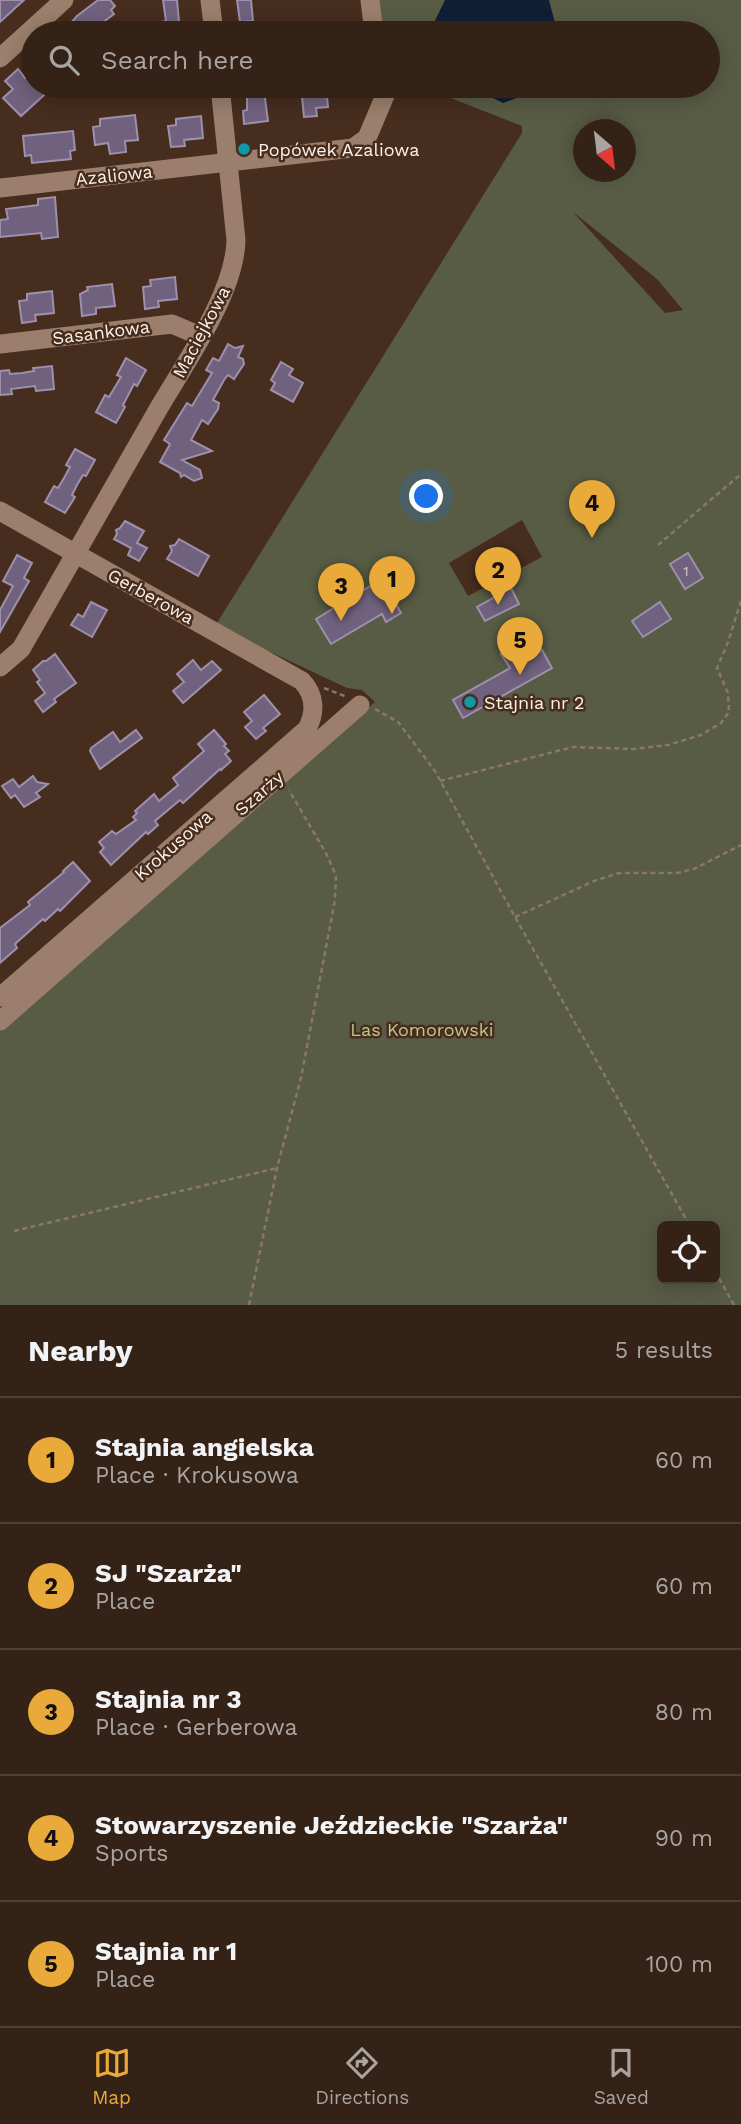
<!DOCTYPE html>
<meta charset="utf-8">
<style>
:root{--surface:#342216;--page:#3c2a1f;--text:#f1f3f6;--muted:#a9a4a1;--line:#4e3f35;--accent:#eaaa39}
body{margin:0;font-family:"Work Sans",sans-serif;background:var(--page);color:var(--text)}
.controls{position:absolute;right:21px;bottom:21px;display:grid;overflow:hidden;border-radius:10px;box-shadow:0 4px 18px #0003}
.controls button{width:63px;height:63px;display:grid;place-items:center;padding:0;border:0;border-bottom:2px solid var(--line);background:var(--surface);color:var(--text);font:35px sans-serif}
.compass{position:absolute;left:573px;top:119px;width:63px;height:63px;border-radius:50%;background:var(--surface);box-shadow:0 4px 18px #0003;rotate:152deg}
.you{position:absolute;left:427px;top:497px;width:24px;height:24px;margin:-18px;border:5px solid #fff;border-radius:50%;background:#1a73e8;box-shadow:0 0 0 10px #1a73e833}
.badge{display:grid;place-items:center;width:46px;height:46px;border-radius:50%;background:var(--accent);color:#111;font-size:23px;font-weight:700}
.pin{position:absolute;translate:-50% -58px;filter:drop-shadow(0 2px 4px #0008)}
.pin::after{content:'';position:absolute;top:37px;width:24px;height:21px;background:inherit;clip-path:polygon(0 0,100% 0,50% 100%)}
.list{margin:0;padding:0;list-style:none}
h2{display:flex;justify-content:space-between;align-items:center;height:91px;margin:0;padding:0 28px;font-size:30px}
h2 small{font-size:23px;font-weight:400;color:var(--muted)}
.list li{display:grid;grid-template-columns:46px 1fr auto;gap:21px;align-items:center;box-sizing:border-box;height:126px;padding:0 28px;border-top:2px solid var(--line)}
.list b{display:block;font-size:26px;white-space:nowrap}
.list p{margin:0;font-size:23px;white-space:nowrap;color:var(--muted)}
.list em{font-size:23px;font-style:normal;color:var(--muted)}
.icon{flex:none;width:38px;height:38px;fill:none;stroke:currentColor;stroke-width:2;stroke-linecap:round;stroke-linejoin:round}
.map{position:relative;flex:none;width:741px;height:1305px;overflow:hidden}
.search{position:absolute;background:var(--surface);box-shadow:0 4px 18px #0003;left:21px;right:21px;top:21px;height:77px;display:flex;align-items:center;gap:18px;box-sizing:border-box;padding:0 24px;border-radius:38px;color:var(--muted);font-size:26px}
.sheet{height:721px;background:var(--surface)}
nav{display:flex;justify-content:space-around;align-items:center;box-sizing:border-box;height:98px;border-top:2px solid var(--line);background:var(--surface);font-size:19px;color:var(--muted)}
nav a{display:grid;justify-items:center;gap:4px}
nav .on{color:var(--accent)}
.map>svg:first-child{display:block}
.green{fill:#585c44;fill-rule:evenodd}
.water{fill:#0f1f34}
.building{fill:#70627e;stroke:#9e90ac;stroke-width:2}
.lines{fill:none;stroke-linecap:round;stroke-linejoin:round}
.path{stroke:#8b766a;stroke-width:2.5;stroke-dasharray:5 3.5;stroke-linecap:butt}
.minor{stroke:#9b7f6c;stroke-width:19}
.culture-dot{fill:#0f9aa8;stroke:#462d1e;stroke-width:2.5}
.labels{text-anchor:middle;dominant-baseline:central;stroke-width:5;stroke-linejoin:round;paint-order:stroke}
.number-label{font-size:14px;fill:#daccce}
.poi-label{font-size:18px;fill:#fdf0e8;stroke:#462d1e;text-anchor:start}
.street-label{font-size:18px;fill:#fdf0e8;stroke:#462d1e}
.park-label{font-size:18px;fill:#c0c78f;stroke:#462d1e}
</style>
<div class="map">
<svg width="741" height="1305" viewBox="0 0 741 1305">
<rect width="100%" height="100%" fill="#462d1e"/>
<!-- green -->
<path class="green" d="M 373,0 L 741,0 L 741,1305 L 0,1305 L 0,1030 L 375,702 L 362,690 L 347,688 L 215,626 L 522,133 L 522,126 L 420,86 L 708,86 L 708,33 L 378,33 ZM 584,130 L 626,130 L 626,172 L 584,172 ZM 573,212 L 657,279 L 683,310 L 665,313 ZM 522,520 L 542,557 L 468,596 L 449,563 ZM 662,1226 L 715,1226 L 715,1279 L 662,1279 Z"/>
<!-- water -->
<g class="water">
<polygon points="445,0 549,0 556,27 553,33 429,33"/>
<polygon points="469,86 525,86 519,97 503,103"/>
</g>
<!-- building -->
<g class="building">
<polygon points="0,0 24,0 0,22"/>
<polygon points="98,0 110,0 115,6 111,10 114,14 89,33 62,33 77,16"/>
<polygon points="163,0 177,0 180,33 162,33 161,22 166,21"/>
<polygon points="237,0 251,0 253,21 240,22"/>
<polygon points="18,69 25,78 33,71 33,86 54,86 21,116 3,98 13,89 5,81"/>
<polygon points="326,86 328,107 316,108 317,116 304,117 301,87"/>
<polygon points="264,91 268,121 244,124 243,111 247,110 247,93"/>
<polygon points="135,115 138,140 125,141 126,152 110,154 108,143 95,145 93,127 100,126 100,119"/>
<polygon points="201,116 203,138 184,140 185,146 171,147 168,126 176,125 176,119"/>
<polygon points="73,131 75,150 70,151 71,159 32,163 31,155 25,156 23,136"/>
<polygon points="55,197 58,237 42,239 41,233 0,237 0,220 8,219 6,209 38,205 38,199"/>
<polygon points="175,277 177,299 158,301 159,307 145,309 143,287 151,286 150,280"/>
<polygon points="112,284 115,306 96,308 96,314 82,316 80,294 88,290 87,287"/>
<polygon points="52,291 54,313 35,315 36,321 22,323 19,301 27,300 27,294"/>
<polygon points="228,344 235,348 243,346 238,357 243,359 244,364 234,379 228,375 224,380 213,400 219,403 218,409 208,424 202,420 191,440 212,451 182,460 200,470 202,478 194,481 184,475 181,477 180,473 160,462 170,444 164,440 187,403 192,406 212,373 206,370 213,358 219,361"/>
<polygon points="126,358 146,370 137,386 134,384 123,405 125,407 116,423 96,412 105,395 109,397 121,377 117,375"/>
<polygon points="281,362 293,369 289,375 303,383 293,402 271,390 275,383 271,380"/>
<polygon points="52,366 54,389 36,391 35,386 11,389 12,394 0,395 0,371 9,370 10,374 22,373 34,371 33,368"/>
<polygon points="75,449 95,460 86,476 83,475 77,485 72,495 75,497 65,513 45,502 54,486 58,488 64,478 70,467 66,465"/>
<polygon points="125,521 144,531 137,543 147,548 139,561 128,555 131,548 114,539 117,534 116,530 120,528"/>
<polygon points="179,539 209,556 198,576 167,559 172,551 170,546 175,545"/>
<polygon points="688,553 703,578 685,589 670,564"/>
<polygon points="17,555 32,563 24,578 29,581 0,632 0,610 13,586 3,581"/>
<polygon points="382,579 401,613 386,622 382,614 331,644 316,619"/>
<polygon points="511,588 519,604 485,621 477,607"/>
<polygon points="91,602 107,610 92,637 71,625 78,614 83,617"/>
<polygon points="660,602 671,619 643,637 632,621"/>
<polygon points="512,648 520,663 542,650 552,668 463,718 453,700 510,668 501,654"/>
<polygon points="55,654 76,683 54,699 56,702 43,712 35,701 45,693 37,682 40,680 33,670 43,661 46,661"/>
<polygon points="193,660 201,670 212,661 221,670 183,703 173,691 184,682 177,674"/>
<polygon points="264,695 280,714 263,728 266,731 256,739 245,727 252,721 244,712"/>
<polygon points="136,730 142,738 100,769 90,751 91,748 113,732 120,742"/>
<polygon points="214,730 226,744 224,746 229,751 225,754 231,761 221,770 220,769 183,803 180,800 155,821 158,825 148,834 146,832 111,865 100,852 104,848 99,842 112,831 116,834 136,820 133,817 137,813 135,811 154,794 159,801 178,785 173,778 204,751 198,744"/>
<polygon points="33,776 37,782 48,784 36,793 40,797 24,807 15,795 11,798 2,786 13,779 19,787"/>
<polygon points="73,862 90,881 60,911 58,909 45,921 43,919 15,944 17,948 0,963 0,928 30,905 28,902 64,872 63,871"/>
</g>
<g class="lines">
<!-- path -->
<g class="path">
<polyline points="658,545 741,474"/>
<polyline points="324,688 347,697"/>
<polyline points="375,709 398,722 435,771 515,917 690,1226"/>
<polyline points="440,781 573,747 633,749 668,745 701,735 721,723 729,712 728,693 717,668 728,642 741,601"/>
<polyline points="515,917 594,881 619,873 677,873 694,869 741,845"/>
<polyline points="14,1231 277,1168"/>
<polyline points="715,1271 734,1305"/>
<polyline points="249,1305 277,1168 301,1078 335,900 336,876 327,855 289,790"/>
</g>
<!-- minor -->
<g class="minor">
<polyline points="210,0 214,33"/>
<polyline points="370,0 374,33"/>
<polyline points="0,58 64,0"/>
<polyline points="0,188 353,148 367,138 389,86"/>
<polyline points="0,344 172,324 200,336"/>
<path d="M 0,511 L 302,681 C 315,695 316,712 307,729 L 0,997"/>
<path d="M 0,667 L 21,649 C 66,571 111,492 156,413 C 183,366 235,294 236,240 L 220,86"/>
<polyline points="0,1021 360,705"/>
</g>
</g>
<!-- markers -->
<g class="culture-dot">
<circle cx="244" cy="149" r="7"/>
<circle cx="470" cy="702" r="7"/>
</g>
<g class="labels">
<!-- number labels -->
<g class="number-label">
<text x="686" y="571">1</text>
</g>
<!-- poi labels -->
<g class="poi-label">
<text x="258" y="149">Popówek Azaliowa</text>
<text x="484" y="702">Stajnia nr 2</text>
</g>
<!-- street labels -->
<g class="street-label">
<text transform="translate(114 175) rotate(-6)">Azaliowa</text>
<text transform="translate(101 332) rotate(-7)">Sasankowa</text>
<text transform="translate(201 332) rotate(-62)">Maciejkowa</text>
<text transform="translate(151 596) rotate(29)">Gerberowa</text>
<text transform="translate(259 793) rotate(-41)">Szarży</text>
<text transform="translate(173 845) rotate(-41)">Krokusowa</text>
</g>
<!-- park labels -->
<g class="park-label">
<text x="422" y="1029">Las Komorowski</text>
</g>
</g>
</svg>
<div class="controls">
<button><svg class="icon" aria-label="locate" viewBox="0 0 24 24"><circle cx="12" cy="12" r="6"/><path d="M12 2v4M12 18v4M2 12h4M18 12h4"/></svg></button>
</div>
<svg class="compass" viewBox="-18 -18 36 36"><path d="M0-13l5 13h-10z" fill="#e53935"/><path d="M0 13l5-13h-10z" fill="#a9a4a1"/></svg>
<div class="you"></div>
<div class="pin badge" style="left:392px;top:614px">1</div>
<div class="pin badge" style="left:498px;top:605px">2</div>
<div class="pin badge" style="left:341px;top:621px">3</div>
<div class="pin badge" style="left:592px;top:538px">4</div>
<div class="pin badge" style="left:520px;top:675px">5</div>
<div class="search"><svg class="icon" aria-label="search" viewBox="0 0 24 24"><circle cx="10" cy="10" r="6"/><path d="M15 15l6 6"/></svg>Search here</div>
</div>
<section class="sheet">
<h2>Nearby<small>5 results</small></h2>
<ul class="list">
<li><span class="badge">1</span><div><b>Stajnia angielska</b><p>Place · Krokusowa</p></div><em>60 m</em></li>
<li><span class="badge">2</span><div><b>SJ &quot;Szarża&quot;</b><p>Place</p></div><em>60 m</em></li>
<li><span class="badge">3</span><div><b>Stajnia nr 3</b><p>Place · Gerberowa</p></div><em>80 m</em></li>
<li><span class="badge">4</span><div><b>Stowarzyszenie Jeździeckie &quot;Szarża&quot;</b><p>Sports</p></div><em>90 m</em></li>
<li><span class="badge">5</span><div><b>Stajnia nr 1</b><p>Place</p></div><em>100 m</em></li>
</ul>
</section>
<nav>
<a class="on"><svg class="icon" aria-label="map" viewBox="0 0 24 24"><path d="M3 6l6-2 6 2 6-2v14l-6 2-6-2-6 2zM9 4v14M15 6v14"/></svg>Map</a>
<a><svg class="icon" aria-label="directions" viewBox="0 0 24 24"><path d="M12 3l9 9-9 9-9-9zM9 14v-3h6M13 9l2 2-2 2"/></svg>Directions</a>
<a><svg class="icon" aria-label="saved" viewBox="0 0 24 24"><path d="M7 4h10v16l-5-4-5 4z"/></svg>Saved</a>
</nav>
